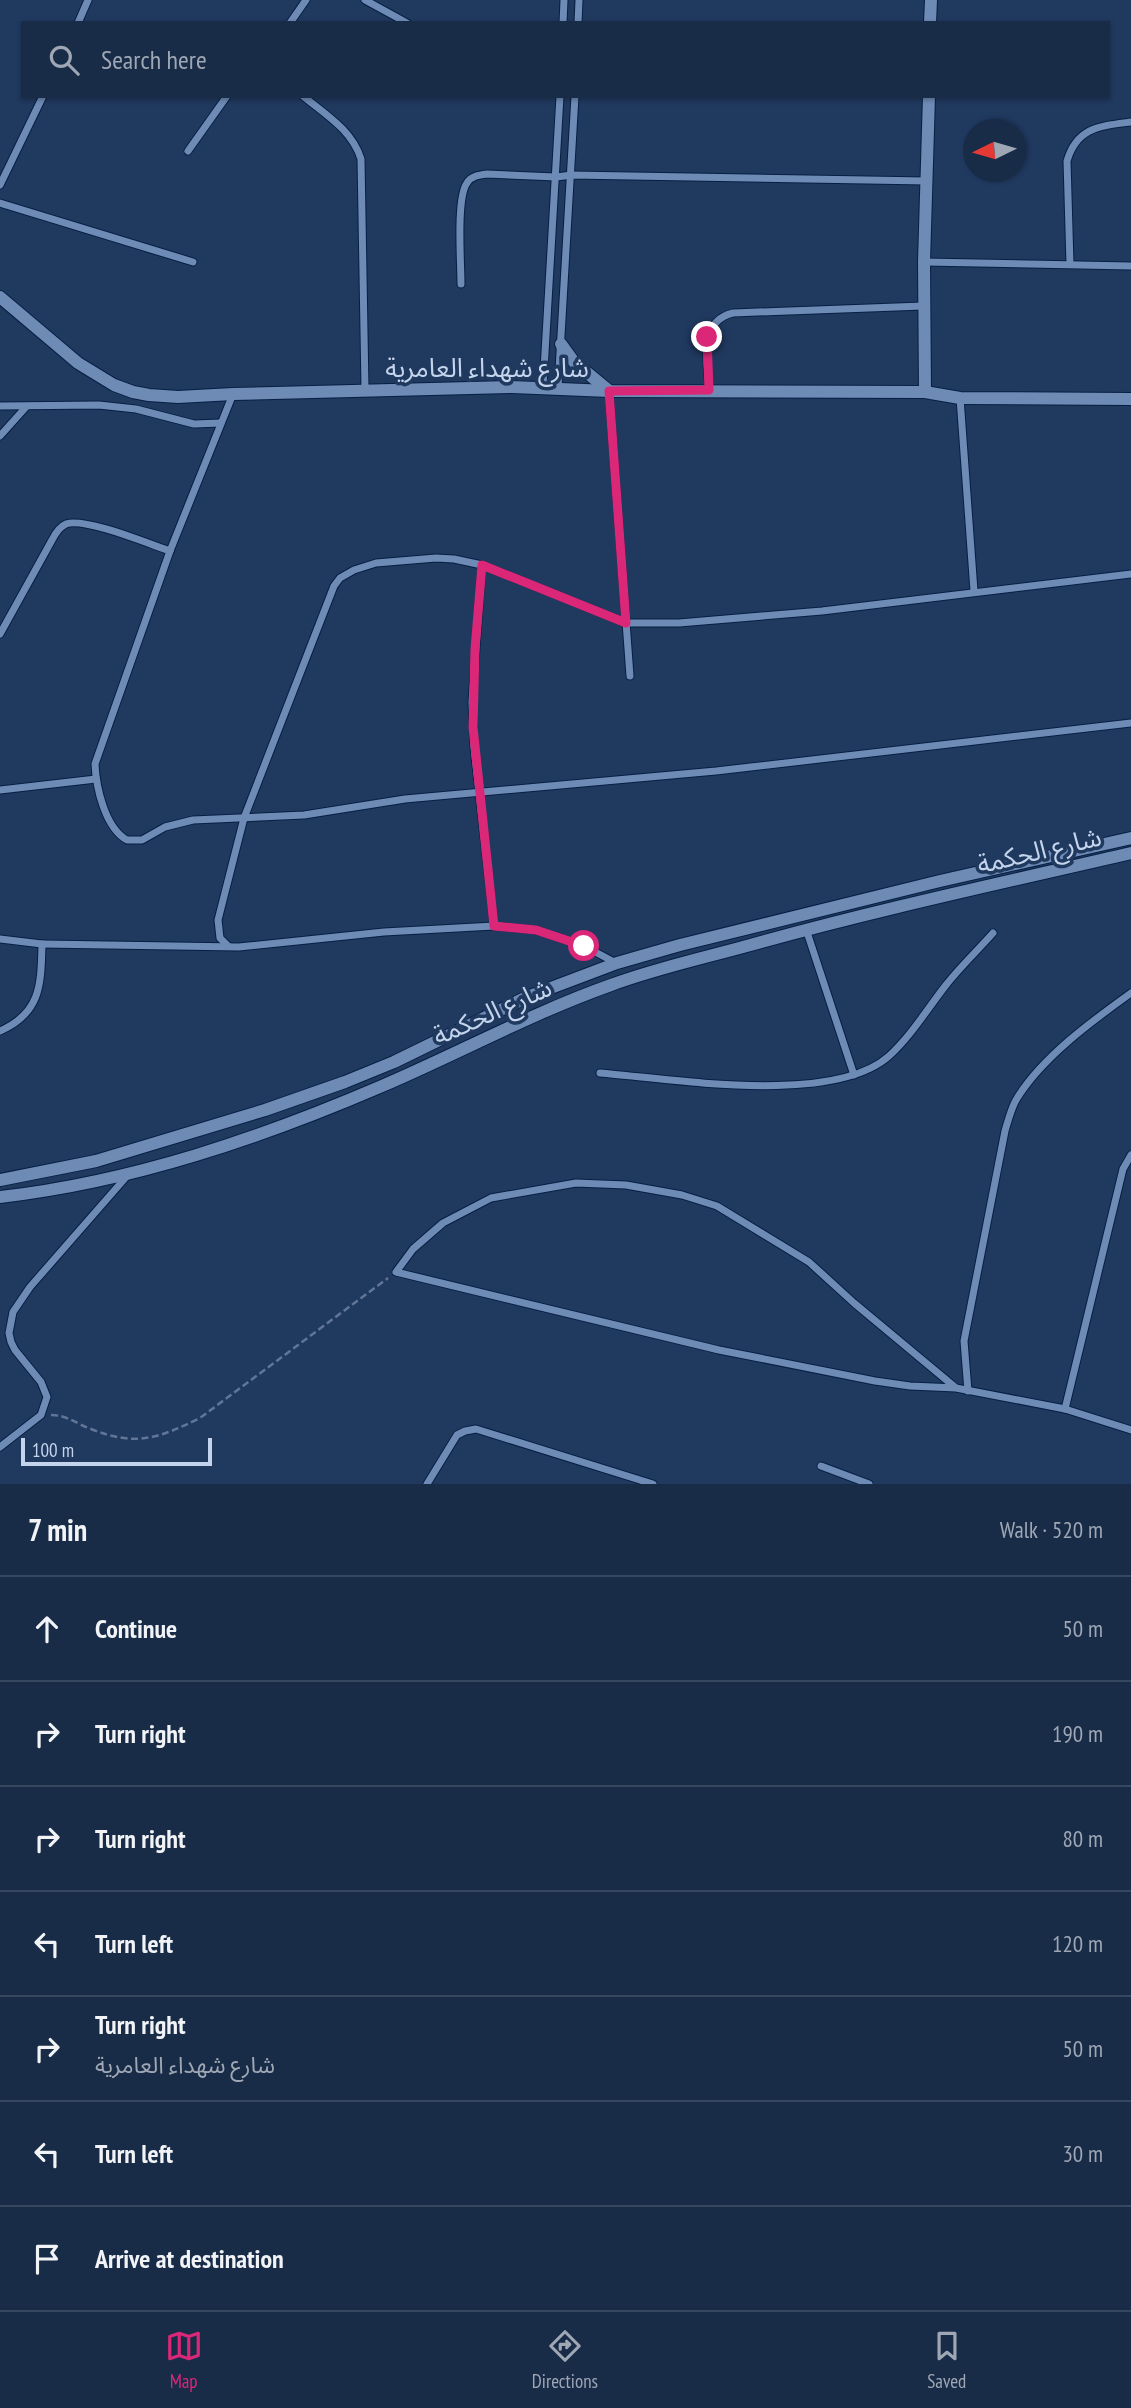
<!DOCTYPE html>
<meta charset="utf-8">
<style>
:root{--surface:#182b47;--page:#253752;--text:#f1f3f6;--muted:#9fa7b4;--line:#364760;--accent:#db2777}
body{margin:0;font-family:"PT Sans Narrow","Noto Sans Arabic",sans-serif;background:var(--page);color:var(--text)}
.compass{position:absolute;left:963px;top:119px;width:63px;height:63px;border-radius:50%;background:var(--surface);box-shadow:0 2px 5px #0004;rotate:265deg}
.scale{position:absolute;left:21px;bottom:18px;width:191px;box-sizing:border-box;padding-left:7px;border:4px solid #c4d4ec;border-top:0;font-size:19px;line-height:24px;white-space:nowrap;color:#c4d4ec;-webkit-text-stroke:5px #20395f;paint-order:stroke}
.stop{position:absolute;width:21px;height:21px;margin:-16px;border:5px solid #db2777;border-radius:50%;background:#fff}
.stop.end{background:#db2777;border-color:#fff;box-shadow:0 2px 7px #0008}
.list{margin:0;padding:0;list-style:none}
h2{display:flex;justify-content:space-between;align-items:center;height:91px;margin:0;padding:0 28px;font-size:30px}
h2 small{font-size:23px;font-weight:400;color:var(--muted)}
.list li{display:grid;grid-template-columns:46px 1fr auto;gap:21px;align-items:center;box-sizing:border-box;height:105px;padding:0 28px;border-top:2px solid var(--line)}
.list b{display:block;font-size:26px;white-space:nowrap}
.list p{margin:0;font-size:23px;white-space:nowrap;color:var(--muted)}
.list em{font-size:23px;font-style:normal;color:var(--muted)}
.icon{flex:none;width:38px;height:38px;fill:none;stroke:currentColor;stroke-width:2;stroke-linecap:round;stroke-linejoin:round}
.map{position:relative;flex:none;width:1131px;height:1484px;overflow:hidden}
.search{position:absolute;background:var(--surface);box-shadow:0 2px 5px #0004;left:21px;right:21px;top:21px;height:77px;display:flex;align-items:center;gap:18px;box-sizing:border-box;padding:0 24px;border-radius:0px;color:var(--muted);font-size:26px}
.sheet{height:826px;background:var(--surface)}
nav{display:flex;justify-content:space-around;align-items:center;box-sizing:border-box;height:98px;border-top:2px solid var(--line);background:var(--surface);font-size:19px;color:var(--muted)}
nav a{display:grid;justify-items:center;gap:4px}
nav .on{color:var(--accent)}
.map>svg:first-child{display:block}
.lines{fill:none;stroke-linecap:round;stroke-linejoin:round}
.minor-casing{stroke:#071f43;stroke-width:9}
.tertiary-casing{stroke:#071f43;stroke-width:14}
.path{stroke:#617697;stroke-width:2.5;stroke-dasharray:7 3.5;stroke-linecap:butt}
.minor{stroke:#6e8bb6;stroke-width:7}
.tertiary{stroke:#6e8bb6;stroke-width:12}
.route{stroke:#db2777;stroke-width:9}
.labels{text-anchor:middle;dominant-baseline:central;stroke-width:7;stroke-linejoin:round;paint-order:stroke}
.street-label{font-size:26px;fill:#c4d4ec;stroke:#20395f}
</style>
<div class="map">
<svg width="1131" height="1484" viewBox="0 0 1131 1484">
<rect width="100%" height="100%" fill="#20395f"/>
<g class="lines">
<defs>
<g id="minor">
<polyline points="365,0 407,23"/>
<polyline points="78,23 88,0"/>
<polyline points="290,23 306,0"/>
<polyline points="563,23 564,0"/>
<polyline points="578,23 579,0"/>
<path d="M 303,96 C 326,115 352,130 361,159 L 365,389"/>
<polyline points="188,151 227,96"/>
<polyline points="0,185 43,96"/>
<polyline points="0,203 193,262"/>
<polyline points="924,262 1131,266"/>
<path d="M 1070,264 L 1067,161 C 1077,127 1100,126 1131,122"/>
<path d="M 461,284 C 461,263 456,198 467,183 C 471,176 479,175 487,174 L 556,177 L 572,175 L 927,181"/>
<polyline points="543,387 560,96"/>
<polyline points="558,387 575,96"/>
<path d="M 709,390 C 708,362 697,322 733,313 L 923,306"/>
<polyline points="609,391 630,676"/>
<path d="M 233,394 L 170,551 L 95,764 C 96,787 105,828 127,840 L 142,840 L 165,827 L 193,820 L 304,815 L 405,799 L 716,771 L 1131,723"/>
<polyline points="960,398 974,591"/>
<polyline points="0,406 99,405 136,409 194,424 221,423"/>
<polyline points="0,436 26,407"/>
<polyline points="482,565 472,702 474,747 494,926"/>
<path d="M 0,634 L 52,540 C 55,534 59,527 66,524 C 84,517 149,544 170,551"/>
<polyline points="0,790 96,779"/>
<polyline points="806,929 854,1075"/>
<path d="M 0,939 L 42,944 C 41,985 41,1013 0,1031"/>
<polyline points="42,944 239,947 384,932 494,926 536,930 584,946 616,963"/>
<polyline points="228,946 220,938 218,920 244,818 334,586 340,578 354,570 376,563 436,558 454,559 482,565 626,623 679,623 822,611 1131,574"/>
<path d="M 600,1073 C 673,1079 833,1106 889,1056 C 911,1036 928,1008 946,985 C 960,967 978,950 993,933"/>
<polyline points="956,1388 854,1303 809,1262 717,1206 682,1195 626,1185 576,1183 491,1198 443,1223 413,1249 396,1272 719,1350 875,1381 910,1386 956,1388 1065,1409 1131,1430"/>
<path d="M 968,1391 L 964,1341 L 1005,1131 C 1008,1121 1011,1109 1016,1100 C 1041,1058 1092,1021 1131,993"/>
<polyline points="1065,1409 1123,1169 1131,1155"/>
<polyline points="0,1447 41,1415 47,1397 41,1382 15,1350 11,1342 9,1333 13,1312 30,1287 127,1176"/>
<polyline points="821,1466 869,1484"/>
<polyline points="427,1484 457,1435 465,1431 476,1429 653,1484"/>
</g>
<g id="tertiary">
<polyline points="930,23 931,0"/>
<polyline points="0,297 78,363 114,385 133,392 149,395 178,397 233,394 512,387 609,391 925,392 960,398 1131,399"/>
<polyline points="561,344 574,362 608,390"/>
<polyline points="925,392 924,262 929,96"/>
<polyline points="0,1180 96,1161 265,1110 345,1082 394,1062 527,997 617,963 680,945 940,881 1131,838"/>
<path d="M 0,1197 C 132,1182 261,1138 382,1086 C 459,1053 532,1013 611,985 C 654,969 699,959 743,947 C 871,911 1001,883 1131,853"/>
</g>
</defs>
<!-- minor casing -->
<use href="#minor" class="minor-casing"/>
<!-- tertiary casing -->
<use href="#tertiary" class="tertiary-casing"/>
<!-- path -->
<path class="path" d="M 51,1415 C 67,1415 77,1424 91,1429 C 136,1447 159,1438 200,1418 L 388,1278"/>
<!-- minor -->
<use href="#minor" class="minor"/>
<!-- tertiary -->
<use href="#tertiary" class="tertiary"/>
</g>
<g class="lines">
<!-- route -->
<polyline class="route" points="584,946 536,930 494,926 473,727 475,649 482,565 626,623 609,391 709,390 707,337"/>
</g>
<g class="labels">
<!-- street labels -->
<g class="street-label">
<text x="487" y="367">شارع شهداء العامرية</text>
<text transform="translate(1039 850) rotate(-13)">شارع الحكمة</text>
<text transform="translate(492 1011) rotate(-24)">شارع الحكمة</text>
</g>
</g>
</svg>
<svg class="compass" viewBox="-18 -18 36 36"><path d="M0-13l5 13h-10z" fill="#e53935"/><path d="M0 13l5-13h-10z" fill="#9fa7b4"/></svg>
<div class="scale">100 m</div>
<div class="stop" style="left:584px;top:946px"></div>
<div class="stop end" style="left:707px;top:337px"></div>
<div class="search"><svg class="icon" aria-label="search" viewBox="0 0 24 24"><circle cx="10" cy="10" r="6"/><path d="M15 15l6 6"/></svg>Search here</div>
</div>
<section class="sheet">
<h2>7 min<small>Walk · 520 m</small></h2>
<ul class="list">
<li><svg class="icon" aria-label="ahead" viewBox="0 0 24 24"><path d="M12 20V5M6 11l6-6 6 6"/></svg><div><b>Continue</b></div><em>50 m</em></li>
<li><svg class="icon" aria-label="right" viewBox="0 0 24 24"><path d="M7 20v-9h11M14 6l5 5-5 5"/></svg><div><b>Turn right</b></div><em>190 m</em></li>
<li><svg class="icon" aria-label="right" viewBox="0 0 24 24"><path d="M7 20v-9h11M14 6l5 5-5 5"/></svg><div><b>Turn right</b></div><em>80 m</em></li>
<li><svg class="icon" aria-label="left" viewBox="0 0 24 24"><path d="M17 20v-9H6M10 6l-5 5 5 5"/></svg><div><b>Turn left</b></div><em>120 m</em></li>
<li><svg class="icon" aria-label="right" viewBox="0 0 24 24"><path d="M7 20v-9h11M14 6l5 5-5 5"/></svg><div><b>Turn right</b><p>شارع شهداء العامرية</p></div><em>50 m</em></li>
<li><svg class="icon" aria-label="left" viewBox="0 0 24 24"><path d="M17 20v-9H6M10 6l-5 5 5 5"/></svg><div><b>Turn left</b></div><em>30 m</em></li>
<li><svg class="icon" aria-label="arrive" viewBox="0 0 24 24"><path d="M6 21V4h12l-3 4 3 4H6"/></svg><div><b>Arrive at destination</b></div></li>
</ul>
</section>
<nav>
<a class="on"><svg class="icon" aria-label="map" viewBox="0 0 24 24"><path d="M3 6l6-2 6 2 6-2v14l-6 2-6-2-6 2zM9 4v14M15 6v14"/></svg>Map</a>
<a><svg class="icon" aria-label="directions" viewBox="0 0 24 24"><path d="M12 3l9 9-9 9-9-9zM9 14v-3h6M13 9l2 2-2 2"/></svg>Directions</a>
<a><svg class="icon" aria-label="saved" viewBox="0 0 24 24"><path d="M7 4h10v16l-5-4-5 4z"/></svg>Saved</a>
</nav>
